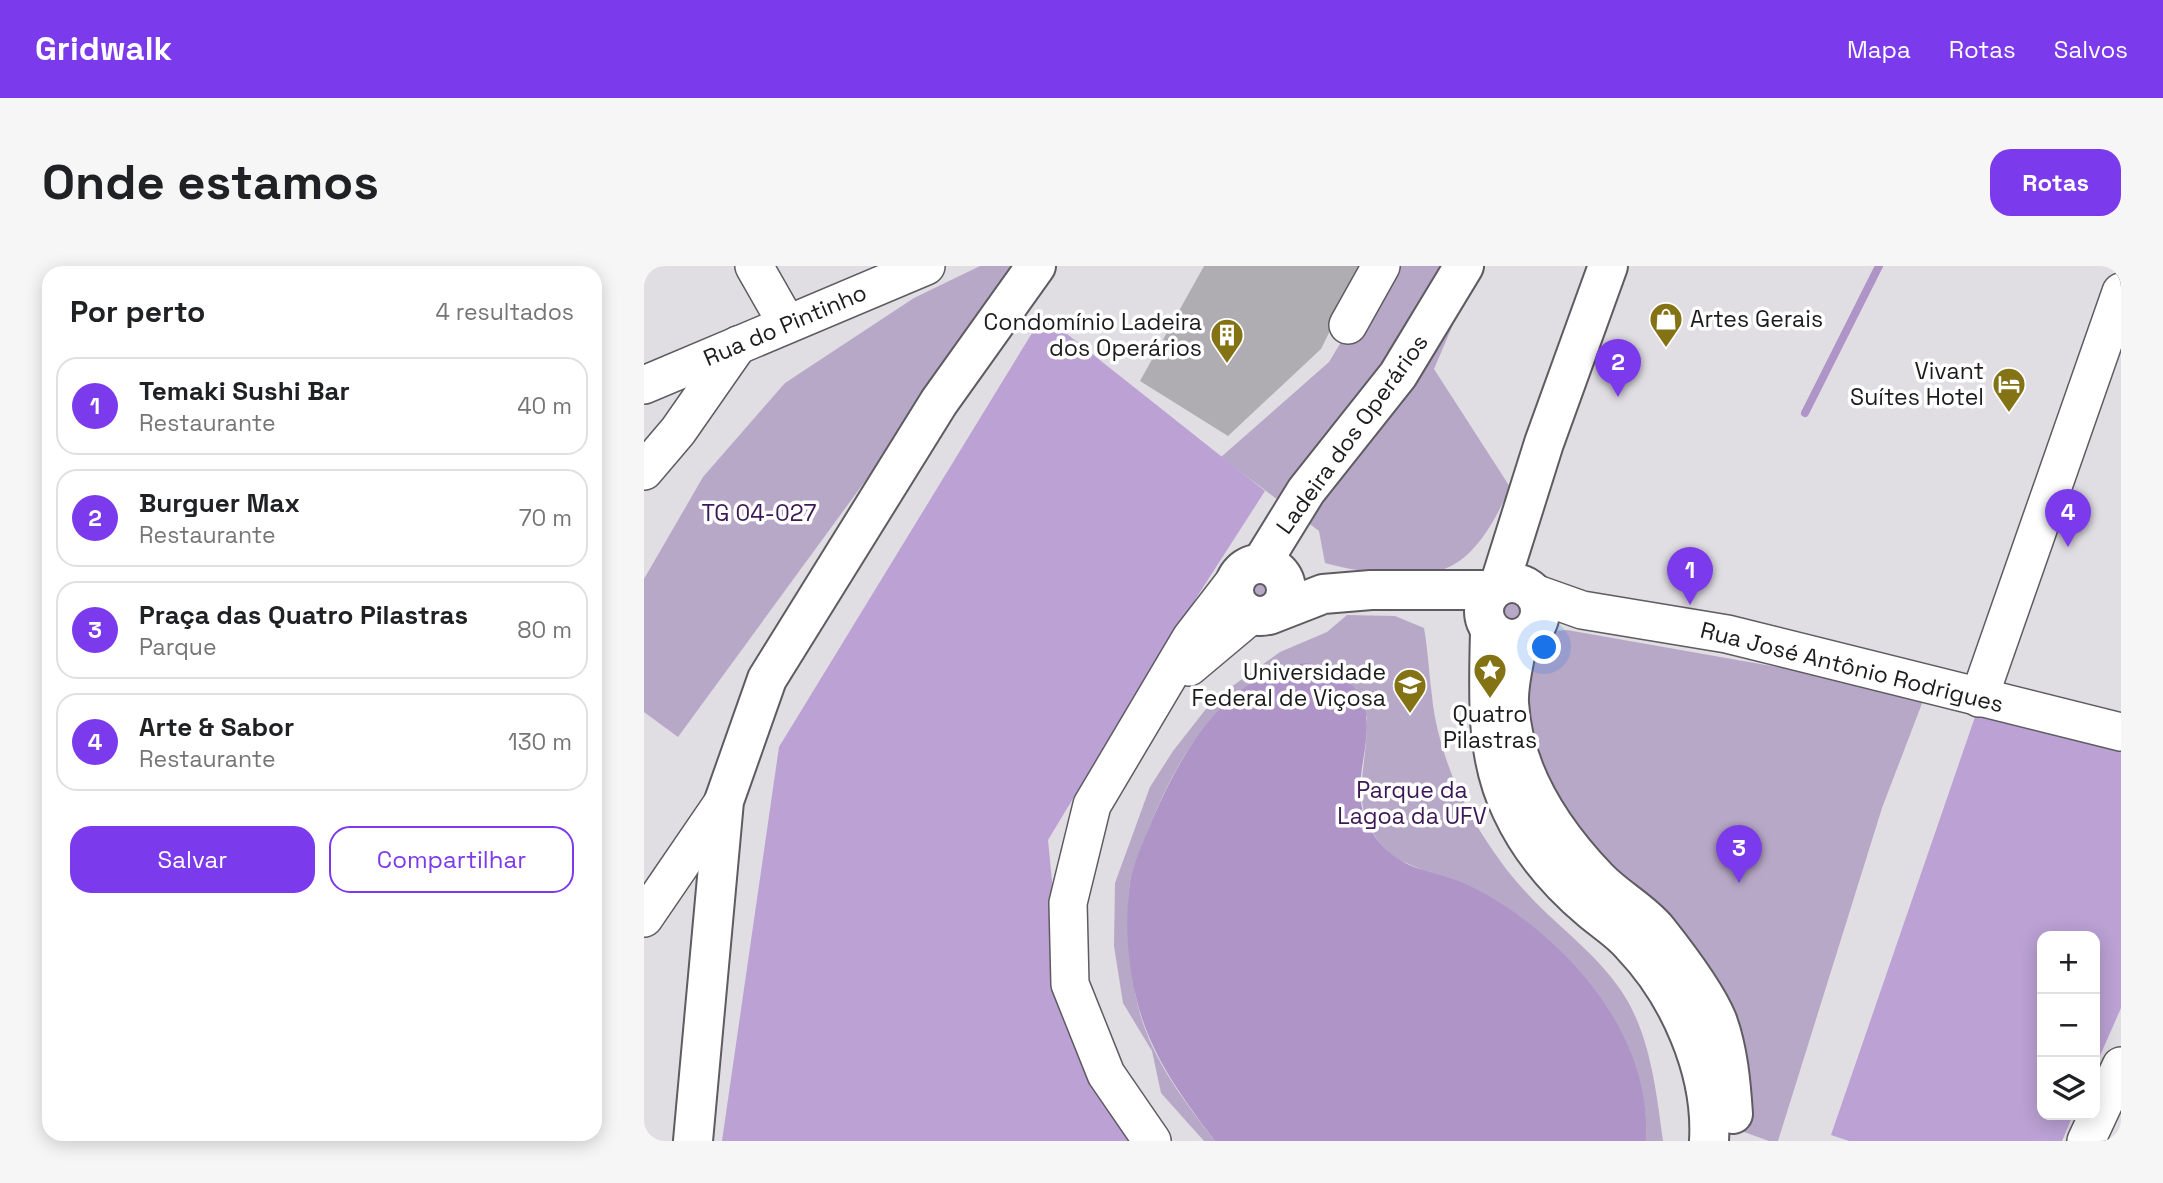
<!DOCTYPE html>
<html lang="pt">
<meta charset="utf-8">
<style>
:root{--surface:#fff;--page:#f6f6f6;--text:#202124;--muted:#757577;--line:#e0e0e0;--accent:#7c3aed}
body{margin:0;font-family:"Space Grotesk",sans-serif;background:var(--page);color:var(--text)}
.controls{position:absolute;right:21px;bottom:21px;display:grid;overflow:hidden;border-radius:14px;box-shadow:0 4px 18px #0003}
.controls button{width:63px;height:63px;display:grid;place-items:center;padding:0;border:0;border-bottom:2px solid var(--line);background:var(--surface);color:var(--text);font:35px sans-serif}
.you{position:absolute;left:901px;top:382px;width:24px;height:24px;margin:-18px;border:5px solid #fff;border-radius:50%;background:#1a73e8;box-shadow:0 0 0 10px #1a73e833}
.badge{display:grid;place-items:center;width:46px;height:46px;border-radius:50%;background:var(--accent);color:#fff;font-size:23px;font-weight:700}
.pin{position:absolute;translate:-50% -58px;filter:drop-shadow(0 2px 4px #0008)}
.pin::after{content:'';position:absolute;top:37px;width:24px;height:21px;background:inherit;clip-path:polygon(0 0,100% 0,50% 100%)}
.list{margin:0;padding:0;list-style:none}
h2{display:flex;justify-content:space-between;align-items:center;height:91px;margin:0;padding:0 28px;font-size:30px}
h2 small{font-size:23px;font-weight:400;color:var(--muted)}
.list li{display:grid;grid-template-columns:46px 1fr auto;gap:21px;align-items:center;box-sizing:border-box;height:98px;margin:0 14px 14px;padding:0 14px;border:2px solid var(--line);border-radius:21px}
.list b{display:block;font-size:26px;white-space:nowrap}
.list p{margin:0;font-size:23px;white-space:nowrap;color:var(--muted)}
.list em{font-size:23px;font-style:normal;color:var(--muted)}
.actions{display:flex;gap:14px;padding:21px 28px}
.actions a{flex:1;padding:16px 0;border:2px solid var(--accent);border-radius:21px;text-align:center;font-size:24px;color:var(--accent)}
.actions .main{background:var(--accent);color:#fff}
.icon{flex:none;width:38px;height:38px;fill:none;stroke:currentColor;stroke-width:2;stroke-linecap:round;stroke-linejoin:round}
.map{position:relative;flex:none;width:1477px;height:875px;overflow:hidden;border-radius:21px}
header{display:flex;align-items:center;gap:42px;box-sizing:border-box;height:98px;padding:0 35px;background:var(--accent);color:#fff}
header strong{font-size:33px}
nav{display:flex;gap:38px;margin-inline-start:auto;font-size:24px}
.intro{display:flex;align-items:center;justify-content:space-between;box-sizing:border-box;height:168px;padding:0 42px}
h1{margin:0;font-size:49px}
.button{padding:18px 32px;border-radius:21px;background:var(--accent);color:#fff;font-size:24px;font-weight:700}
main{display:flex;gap:42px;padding:0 42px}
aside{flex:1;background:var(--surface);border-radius:21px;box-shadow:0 4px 18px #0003}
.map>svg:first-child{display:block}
.green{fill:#b8a8c7}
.forest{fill:#bba1d4}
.water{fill:#af95c7}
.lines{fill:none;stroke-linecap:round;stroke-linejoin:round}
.stream{stroke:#af95c7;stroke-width:8}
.building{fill:#afacb2}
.minor-casing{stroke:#5e5b61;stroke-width:40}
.major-casing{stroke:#5e5b61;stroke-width:42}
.minor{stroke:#fff;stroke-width:37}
.major{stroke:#fff;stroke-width:38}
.labels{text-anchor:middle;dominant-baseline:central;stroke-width:7;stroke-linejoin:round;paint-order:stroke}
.poi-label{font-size:23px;fill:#1c1b1d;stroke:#fff;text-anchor:end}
.street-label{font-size:23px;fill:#1c1b1d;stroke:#fff}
.park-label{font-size:23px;fill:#3c1856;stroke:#fff}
</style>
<header>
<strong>Gridwalk</strong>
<nav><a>Mapa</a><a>Rotas</a><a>Salvos</a></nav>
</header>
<div class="intro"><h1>Onde estamos</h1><a class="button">Rotas</a></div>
<main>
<aside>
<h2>Por perto<small>4 resultados</small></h2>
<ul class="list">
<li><span class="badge">1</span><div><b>Temaki Sushi Bar</b><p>Restaurante</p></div><em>40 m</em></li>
<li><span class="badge">2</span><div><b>Burguer Max</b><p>Restaurante</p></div><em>70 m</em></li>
<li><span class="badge">3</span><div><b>Praça das Quatro Pilastras</b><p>Parque</p></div><em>80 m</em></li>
<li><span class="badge">4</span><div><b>Arte &amp; Sabor</b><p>Restaurante</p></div><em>130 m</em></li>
</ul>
<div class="actions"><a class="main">Salvar</a><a>Compartilhar</a></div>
</aside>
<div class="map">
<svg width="1477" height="875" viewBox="0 0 1477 875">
<rect width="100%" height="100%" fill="#e0dde3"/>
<!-- green -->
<g class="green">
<polygon points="336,0 374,0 325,73 34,471 0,446 0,313 59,211 141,117 270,32"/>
<path d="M 743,0 L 834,0 L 790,103 L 866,221 C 854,249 834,288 805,301 C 776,314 711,306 681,297 L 675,265 L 577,191 L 685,96 Z"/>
<polygon points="623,311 631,322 626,335 605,333 603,319"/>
<polygon points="869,320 893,346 887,361 873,369 844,346 845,338"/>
<path d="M 703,349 L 751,350 L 780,362 C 784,385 785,407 788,430 C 792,474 812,527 836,565 C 849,585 863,606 880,624 C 910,658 950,685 976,723 C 1006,766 1012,824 1019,875 L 1002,875 C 1007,790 951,710 887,660 C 875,650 858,644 844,637 C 814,622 784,605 752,593 C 698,546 724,511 723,451 L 677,399 C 650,396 636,403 613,417 C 557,450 528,505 504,564 C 497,583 486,605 485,625 C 483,649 488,707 492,731 C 503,787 537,831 571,875 L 560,875 L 517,827 L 508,785 L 479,737 L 470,680 L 471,617 L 506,521 L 529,485 L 569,434 L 636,386 L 683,366 Z"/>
<polygon points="923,364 1282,427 1238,542 1134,875 1125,875 1100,866 1096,804 930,569 879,471 886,390 896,374 909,365"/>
</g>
<!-- forest -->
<g class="forest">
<polygon points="399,49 621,225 518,385 404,574 418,719 508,875 78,875 135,481"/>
<polygon points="1332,448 1477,484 1477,742 1451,801 1451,670 1398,670 1398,849 1429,849 1418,875 1205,875 1187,869"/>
</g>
<!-- water -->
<path class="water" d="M 661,397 C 681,399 694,404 708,419 C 739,452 711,498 717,536 C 719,555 731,574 745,586 C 766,606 802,607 828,621 C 919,667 1009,767 1002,875 L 571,875 C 537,830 505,787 492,731 C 484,698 481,659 485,625 C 486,605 496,583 504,564 C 532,496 579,407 661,397 Z"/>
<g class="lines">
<!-- stream -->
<polyline class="stream" points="1161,147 1235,0"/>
</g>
<!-- building -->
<polygon class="building" points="560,0 718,0 677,83 584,170 496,115"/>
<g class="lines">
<defs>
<g id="minor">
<polyline points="110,0 143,58"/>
<polyline points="704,59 737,0"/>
<polyline points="0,119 282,0"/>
<polyline points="0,205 34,165 94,79"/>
<polyline points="890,327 938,344 1083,368 1477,466"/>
<polyline points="545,401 607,349"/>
<polyline points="1335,432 1477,26"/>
<polyline points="0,652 80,535"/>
<polyline points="508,875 462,808 426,718 424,637 448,539 547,372 594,311"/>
<polyline points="1442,875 1477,800"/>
</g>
<g id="major">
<polyline points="617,298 662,225 754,109 820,0"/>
<circle cx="616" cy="324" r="26"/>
<circle cx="868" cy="345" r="28"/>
<polyline points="855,320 900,177 964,0"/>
<polyline points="625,349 679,328 727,324 849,324"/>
<path d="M 846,363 C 845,426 840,488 868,545 C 886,584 914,616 947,644 C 960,655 976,665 987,678 C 1035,728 1069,805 1065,875"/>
<path d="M 874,373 C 871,394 864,416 865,437 C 869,506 907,564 954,613 C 972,632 998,645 1014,665 C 1033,689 1062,727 1073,754 C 1084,783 1087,818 1089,848"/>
<polyline points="49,875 80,535 123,413 295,136 392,0"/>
</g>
</defs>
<!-- minor casing -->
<use href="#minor" class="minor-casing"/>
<!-- major casing -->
<use href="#major" class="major-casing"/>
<!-- minor -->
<use href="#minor" class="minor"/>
<!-- major -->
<use href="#major" class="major"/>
</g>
<!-- icons -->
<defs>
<symbol id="shop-pin" viewBox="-11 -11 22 30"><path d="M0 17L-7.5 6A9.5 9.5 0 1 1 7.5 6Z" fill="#847314" stroke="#fff"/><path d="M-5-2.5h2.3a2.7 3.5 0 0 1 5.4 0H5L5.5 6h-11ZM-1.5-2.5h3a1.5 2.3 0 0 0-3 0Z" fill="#fff"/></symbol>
<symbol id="building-pin" viewBox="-11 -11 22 30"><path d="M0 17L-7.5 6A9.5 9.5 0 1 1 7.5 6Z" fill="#847314" stroke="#fff"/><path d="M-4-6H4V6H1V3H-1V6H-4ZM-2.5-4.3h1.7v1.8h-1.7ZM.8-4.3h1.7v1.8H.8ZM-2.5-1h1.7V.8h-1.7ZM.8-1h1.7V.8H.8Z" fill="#fff"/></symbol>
<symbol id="hotel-pin" viewBox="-11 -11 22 30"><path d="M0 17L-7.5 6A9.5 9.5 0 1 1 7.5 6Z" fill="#847314" stroke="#fff"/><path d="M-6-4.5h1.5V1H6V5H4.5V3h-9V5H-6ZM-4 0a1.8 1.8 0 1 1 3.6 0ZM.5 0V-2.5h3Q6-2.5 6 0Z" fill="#fff"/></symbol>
<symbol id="sight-pin" viewBox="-11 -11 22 30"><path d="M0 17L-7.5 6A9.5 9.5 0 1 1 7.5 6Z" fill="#847314" stroke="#fff"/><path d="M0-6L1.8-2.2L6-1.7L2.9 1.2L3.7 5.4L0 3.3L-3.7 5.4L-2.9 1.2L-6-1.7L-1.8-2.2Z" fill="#fff"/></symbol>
<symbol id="university-pin" viewBox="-11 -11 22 30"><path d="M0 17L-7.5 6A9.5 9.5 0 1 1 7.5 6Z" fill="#847314" stroke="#fff"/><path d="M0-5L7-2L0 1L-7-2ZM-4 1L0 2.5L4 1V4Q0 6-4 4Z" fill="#fff"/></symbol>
</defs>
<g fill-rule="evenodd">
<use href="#shop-pin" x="1003" y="34" width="38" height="52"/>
<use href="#building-pin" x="564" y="50" width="38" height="52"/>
<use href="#hotel-pin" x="1346" y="99" width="38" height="52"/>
<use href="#sight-pin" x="827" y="385" width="38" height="52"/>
<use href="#university-pin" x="747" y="400" width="38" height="52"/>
</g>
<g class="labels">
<!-- poi labels -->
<g class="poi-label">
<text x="1046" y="53" text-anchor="start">Artes Gerais</text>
<text x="558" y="56">Condomínio Ladeira<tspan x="558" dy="26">dos Operários</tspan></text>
<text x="1340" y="105">Vivant<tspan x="1340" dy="26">Suítes Hotel</tspan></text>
<text x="742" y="406">Universidade<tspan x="742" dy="26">Federal de Viçosa</tspan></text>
<text x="846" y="448" text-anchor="middle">Quatro<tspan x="846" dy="26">Pilastras</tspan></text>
</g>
<!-- street labels -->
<g class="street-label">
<text transform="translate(141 59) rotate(-23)">Rua do Pintinho</text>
<text transform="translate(708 168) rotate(-54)">Ladeira dos Operários</text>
<text transform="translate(1208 401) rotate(14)">Rua José Antônio Rodrigues</text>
</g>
<!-- park labels -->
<g class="park-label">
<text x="115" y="247">TG 04-027</text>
<text x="768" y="524">Parque da<tspan x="768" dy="26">Lagoa da UFV</tspan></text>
</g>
</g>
</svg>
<div class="controls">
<button>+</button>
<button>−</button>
<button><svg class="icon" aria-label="layers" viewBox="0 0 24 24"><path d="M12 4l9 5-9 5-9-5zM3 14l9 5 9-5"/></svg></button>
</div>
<div class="you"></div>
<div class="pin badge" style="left:1046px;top:339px">1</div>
<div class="pin badge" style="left:974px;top:131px">2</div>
<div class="pin badge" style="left:1095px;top:617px">3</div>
<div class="pin badge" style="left:1424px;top:281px">4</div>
</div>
</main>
